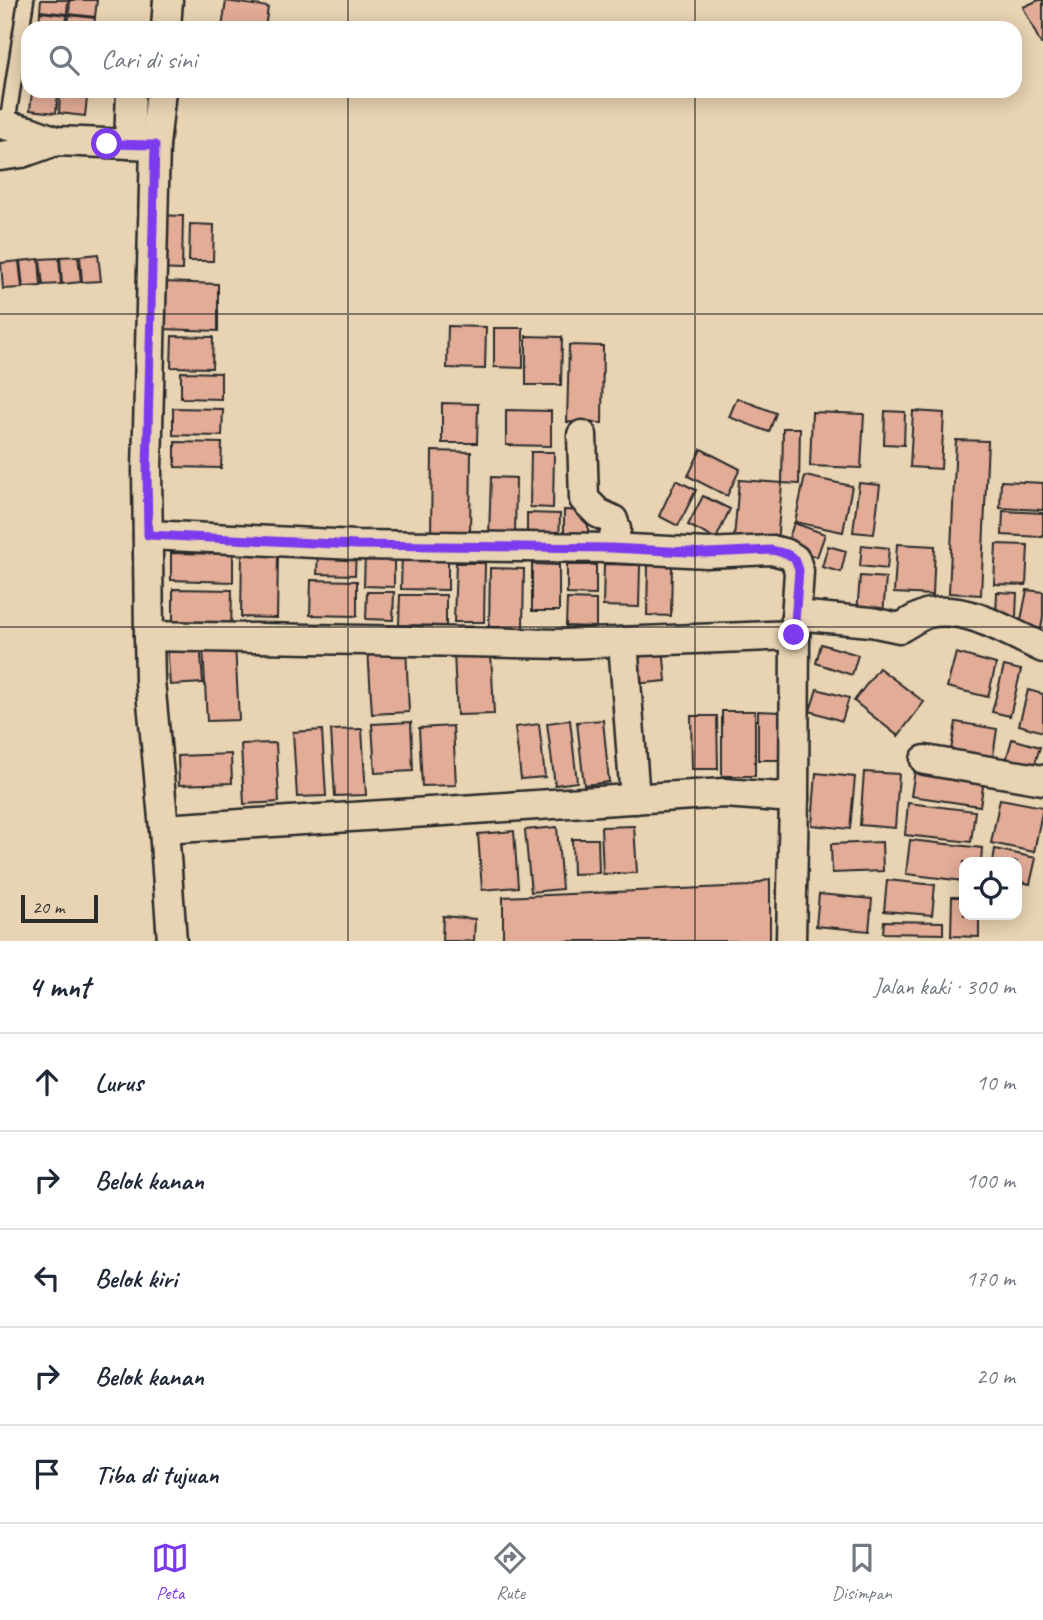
<!DOCTYPE html>
<html lang="id">
<meta charset="utf-8">
<style>
:root{--surface:#fff;--page:#f6f6f7;--text:#1f2937;--muted:#747a83;--line:#e0e1e3;--accent:#7c3aed}
body{margin:0;font-family:Caveat,sans-serif;background:var(--page);color:var(--text)}
.controls{position:absolute;right:21px;bottom:21px;display:grid;overflow:hidden;border-radius:14px;box-shadow:0 4px 18px #0003}
.controls button{width:63px;height:63px;display:grid;place-items:center;padding:0;border:0;border-bottom:2px solid var(--line);background:var(--surface);color:var(--text);font:35px sans-serif}
.scale{position:absolute;left:21px;bottom:18px;width:77px;box-sizing:border-box;padding-left:7px;border:4px solid #2b2b2b;border-top:0;font-size:19px;line-height:24px;white-space:nowrap;color:#2b2b2b;-webkit-text-stroke:5px #e8d3b2;paint-order:stroke}
.stop{position:absolute;width:21px;height:21px;margin:-16px;border:5px solid #7c3aed;border-radius:50%;background:#fff}
.stop.end{background:#7c3aed;border-color:#fff;box-shadow:0 2px 7px #0008}
.list{margin:0;padding:0;list-style:none}
h2{display:flex;justify-content:space-between;align-items:center;height:91px;margin:0;padding:0 28px;font-size:30px}
h2 small{font-size:23px;font-weight:400;color:var(--muted)}
.list li{display:grid;grid-template-columns:46px 1fr auto;gap:21px;align-items:center;box-sizing:border-box;height:98px;padding:0 28px;border-top:2px solid var(--line)}
.list b{display:block;font-size:26px;white-space:nowrap}
.list em{font-size:23px;font-style:normal;color:var(--muted)}
.icon{flex:none;width:38px;height:38px;fill:none;stroke:currentColor;stroke-width:2;stroke-linecap:round;stroke-linejoin:round}
.map{position:relative;flex:none;width:1043px;height:941px;overflow:hidden}
.search{position:absolute;background:var(--surface);box-shadow:0 4px 18px #0003;left:21px;right:21px;top:21px;height:77px;display:flex;align-items:center;gap:18px;box-sizing:border-box;padding:0 24px;border-radius:21px;color:var(--muted);font-size:26px}
.sheet{height:581px;background:var(--surface)}
nav{display:flex;justify-content:space-around;align-items:center;box-sizing:border-box;height:98px;border-top:2px solid var(--line);background:var(--surface);font-size:19px;color:var(--muted)}
nav a{display:grid;justify-items:center;gap:4px}
nav .on{color:var(--accent)}
.map>svg:first-child{display:block}
.building{fill:#e2ac97;stroke:#2b2b2b;stroke-width:2}
.lines{fill:none;stroke-linecap:round;stroke-linejoin:round}
.lane-casing{stroke:#2b2b2b;stroke-width:19}
.street-casing{stroke:#2b2b2b;stroke-width:33}
.lane{stroke:#e8d3b2;stroke-width:14}
.street{stroke:#e8d3b2;stroke-width:28}
.route{stroke:#7c3aed;stroke-width:9}
.grid{fill:none;stroke:#2b2b2b;stroke-width:2;stroke-opacity:0.55}
</style>
<div class="map">
<svg width="1043" height="941" viewBox="0 0 1043 941">
<rect width="100%" height="100%" fill="#e8d3b2"/>
<filter id="ink" filterUnits="userSpaceOnUse"><feTurbulence type="fractalNoise" baseFrequency=".0143" numOctaves="2"/><feDisplacementMap in="SourceGraphic" scale="14" xChannelSelector="R" yChannelSelector="G"/><feConvolveMatrix kernelMatrix="1 2 1 2 8 2 1 2 1" color-interpolation-filters="sRGB"/></filter>
<g filter="url(#ink)">
<!-- building -->
<g class="building">
<polygon points="41,0 68,0 67,14 40,11"/>
<polygon points="70,0 97,0 95,17 69,14"/>
<polygon points="1039,0 1043,0 1043,43 1041,44 1023,7"/>
<polygon points="226,1 268,7 265,28 222,28"/>
<polygon points="40,12 67,15 66,28 39,28"/>
<polygon points="69,15 95,18 94,28 68,28"/>
<polygon points="61,91 88,91 87,96 61,93"/>
<polygon points="32,92 58,94 56,113 30,110"/>
<polygon points="60,95 87,98 85,116 59,113"/>
<polygon points="155,215 183,216 182,270 154,269"/>
<polygon points="190,224 214,225 213,261 189,261"/>
<polygon points="98,254 101,281 82,282 80,256"/>
<polygon points="78,256 81,282 62,284 60,257"/>
<polygon points="59,258 61,284 43,285 40,259"/>
<polygon points="39,259 41,286 23,287 20,261"/>
<polygon points="19,261 22,288 3,289 1,263"/>
<polygon points="164,282 218,284 218,331 163,329"/>
<polygon points="448,326 486,327 485,369 447,368"/>
<polygon points="494,328 523,328 523,368 494,367"/>
<polygon points="172,336 213,337 212,368 171,367"/>
<polygon points="526,336 562,337 561,385 526,385"/>
<polygon points="569,345 603,346 602,423 567,422"/>
<polygon points="181,372 221,373 221,399 181,398"/>
<polygon points="737,398 776,413 769,432 729,417"/>
<polygon points="442,403 478,404 477,443 442,443"/>
<polygon points="173,408 223,409 222,436 173,435"/>
<polygon points="506,410 551,411 551,446 506,445"/>
<polygon points="885,411 905,412 904,445 884,444"/>
<polygon points="913,411 944,413 941,469 910,467"/>
<polygon points="812,412 864,414 861,468 810,466"/>
<polygon points="783,428 800,428 799,484 782,483"/>
<polygon points="956,440 988,441 981,595 949,593"/>
<polygon points="175,442 222,443 221,468 175,467"/>
<polygon points="701,449 740,469 727,496 688,476"/>
<polygon points="432,451 471,452 470,536 431,535"/>
<polygon points="531,452 554,452 553,508 530,507"/>
<polygon points="805,476 852,486 843,532 795,522"/>
<polygon points="491,477 516,478 515,536 489,535"/>
<polygon points="676,480 696,490 678,526 659,516"/>
<polygon points="739,480 782,483 777,543 734,539"/>
<polygon points="1001,481 1043,483 1043,510 1000,508"/>
<polygon points="859,483 880,485 874,534 853,532"/>
<polygon points="703,496 730,509 716,539 688,525"/>
<polygon points="564,510 588,511 588,540 564,539"/>
<polygon points="1003,511 1043,513 1043,537 1002,535"/>
<polygon points="527,513 560,514 559,543 527,543"/>
<polygon points="794,523 825,534 817,557 786,547"/>
<polygon points="897,544 935,546 933,595 894,593"/>
<polygon points="996,544 1028,545 1026,585 994,584"/>
<polygon points="862,545 889,548 887,569 860,566"/>
<polygon points="828,546 846,551 841,572 822,567"/>
<polygon points="318,549 356,549 355,575 317,574"/>
<polygon points="171,553 233,554 233,582 171,580"/>
<polygon points="242,553 278,554 277,618 241,617"/>
<polygon points="365,553 394,554 394,587 364,586"/>
<polygon points="402,553 448,555 448,590 401,589"/>
<polygon points="456,563 485,563 484,622 454,622"/>
<polygon points="532,564 559,565 559,611 532,611"/>
<polygon points="604,564 640,565 639,607 603,606"/>
<polygon points="567,565 596,565 596,595 567,594"/>
<polygon points="648,565 672,566 671,616 647,615"/>
<polygon points="490,568 524,569 523,628 489,627"/>
<polygon points="860,576 886,578 883,615 857,613"/>
<polygon points="311,580 357,581 357,616 310,615"/>
<polygon points="173,589 232,590 231,629 173,627"/>
<polygon points="1027,590 1043,592 1043,617 1041,629 1020,625"/>
<polygon points="367,592 394,592 393,620 366,619"/>
<polygon points="997,592 1017,593 1016,617 996,616"/>
<polygon points="400,595 446,595 446,626 399,625"/>
<polygon points="567,599 596,600 596,627 566,626"/>
<polygon points="200,643 203,683 170,685 167,644"/>
<polygon points="235,644 239,720 207,721 203,646"/>
<polygon points="821,644 858,655 852,675 816,663"/>
<polygon points="663,646 666,681 634,684 631,649"/>
<polygon points="406,647 409,712 372,714 368,648"/>
<polygon points="491,652 494,714 457,715 454,653"/>
<polygon points="956,653 996,664 988,697 947,687"/>
<polygon points="1004,666 1021,670 1010,716 992,712"/>
<polygon points="879,668 924,702 898,736 854,701"/>
<polygon points="817,689 849,698 842,721 810,711"/>
<polygon points="1028,690 1043,694 1043,732 1019,725"/>
<rect x="722" y="711" width="33" height="65"/>
<polygon points="758,711 780,712 780,760 758,760"/>
<polygon points="691,716 717,716 718,769 692,769"/>
<polygon points="570,720 577,782 555,785 547,723"/>
<polygon points="603,720 609,782 584,785 577,722"/>
<polygon points="411,722 413,771 375,773 372,724"/>
<polygon points="956,722 997,729 993,757 951,750"/>
<polygon points="539,724 545,777 521,779 515,727"/>
<polygon points="453,726 456,785 422,786 419,728"/>
<polygon points="362,729 366,795 335,796 331,730"/>
<polygon points="322,730 326,796 297,797 293,732"/>
<polygon points="1012,739 1040,747 1031,776 1004,768"/>
<polygon points="276,743 279,802 244,804 241,744"/>
<polygon points="231,754 232,783 179,785 178,756"/>
<polygon points="916,764 985,774 980,806 911,796"/>
<polygon points="864,772 899,774 895,828 860,825"/>
<polygon points="816,773 855,777 850,829 812,825"/>
<polygon points="1000,799 1043,807 1034,852 991,843"/>
<polygon points="908,803 975,811 971,842 905,835"/>
<polygon points="634,826 637,873 603,874 601,827"/>
<polygon points="557,827 562,889 531,892 525,830"/>
<polygon points="514,831 518,887 482,890 478,834"/>
<polygon points="572,839 598,839 599,873 573,874"/>
<polygon points="910,840 982,848 981,862 964,862 964,881 906,874"/>
<polygon points="882,842 883,871 832,873 831,844"/>
<polygon points="995,849 1036,858 1030,884 1017,881 1017,862 993,862"/>
<polygon points="770,879 770,941 503,941 503,897 749,886"/>
<polygon points="887,880 935,885 932,915 884,911"/>
<polygon points="819,894 872,899 869,931 816,926"/>
<polygon points="952,897 964,897 964,915 979,915 979,937 951,936"/>
<polygon points="443,916 475,919 474,941 442,941"/>
<polygon points="884,921 943,922 943,934 883,933"/>
</g>
<g class="lines">
<defs>
<polyline id="lane" points="7,125 26,0"/>
<g id="street">
<polyline points="166,28 168,0"/>
<polyline points="161,91 155,145 147,470 149,636 150,681 164,829 172,941"/>
<polyline points="0,124 29,131 56,141 155,145"/>
<polyline points="129,144 131,91"/>
<polyline points="0,156 22,153 56,141"/>
<polyline points="582,435 584,499 598,513 613,520 616,529 611,548"/>
<polyline points="148,535 356,545 611,548 707,553 772,550 787,554 795,559 799,571 795,635"/>
<path d="M 796,615 L 871,622 L 900,628 C 909,623 920,615 929,613 C 968,605 1009,633 1043,648"/>
<polyline points="149,636 564,644 795,635 794,798"/>
<polyline points="623,642 635,799"/>
<polyline points="925,760 1043,780"/>
<polyline points="164,829 724,793 794,798 791,941"/>
</g>
</defs>
<!-- lane casing -->
<use href="#lane" class="lane-casing"/>
<!-- street casing -->
<use href="#street" class="street-casing"/>
<!-- lane -->
<use href="#lane" class="lane"/>
<!-- street -->
<use href="#street" class="street"/>
</g>
</g>
<g class="lines" filter="url(#ink)">
<!-- route -->
<polyline class="route" points="107,144 155,145 147,470 148,535 356,545 611,548 707,553 772,550 787,554 795,559 799,570 794,635"/>
</g>
<!-- grid -->
<path class="grid" d="M 348,0 L 348,28M 695,0 L 695,28M 348,91 L 348,941M 695,91 L 695,941M 0,314 L 1043,314M 0,627 L 1043,627"/>
</svg>
<div class="controls">
<button><svg class="icon" aria-label="locate" viewBox="0 0 24 24"><circle cx="12" cy="12" r="6"/><path d="M12 2v4M12 18v4M2 12h4M18 12h4"/></svg></button>
</div>
<div class="scale">20 m</div>
<div class="stop" style="left:107px;top:144px"></div>
<div class="stop end" style="left:794px;top:635px"></div>
<div class="search"><svg class="icon" aria-label="search" viewBox="0 0 24 24"><circle cx="10" cy="10" r="6"/><path d="M15 15l6 6"/></svg>Cari di sini</div>
</div>
<section class="sheet">
<h2>4 mnt<small>Jalan kaki · 300 m</small></h2>
<ul class="list">
<li><svg class="icon" aria-label="ahead" viewBox="0 0 24 24"><path d="M12 20V5M6 11l6-6 6 6"/></svg><div><b>Lurus</b></div><em>10 m</em></li>
<li><svg class="icon" aria-label="right" viewBox="0 0 24 24"><path d="M7 20v-9h11M14 6l5 5-5 5"/></svg><div><b>Belok kanan</b></div><em>100 m</em></li>
<li><svg class="icon" aria-label="left" viewBox="0 0 24 24"><path d="M17 20v-9H6M10 6l-5 5 5 5"/></svg><div><b>Belok kiri</b></div><em>170 m</em></li>
<li><svg class="icon" aria-label="right" viewBox="0 0 24 24"><path d="M7 20v-9h11M14 6l5 5-5 5"/></svg><div><b>Belok kanan</b></div><em>20 m</em></li>
<li><svg class="icon" aria-label="arrive" viewBox="0 0 24 24"><path d="M6 21V4h12l-3 4 3 4H6"/></svg><div><b>Tiba di tujuan</b></div></li>
</ul>
</section>
<nav>
<a class="on"><svg class="icon" aria-label="map" viewBox="0 0 24 24"><path d="M3 6l6-2 6 2 6-2v14l-6 2-6-2-6 2zM9 4v14M15 6v14"/></svg>Peta</a>
<a><svg class="icon" aria-label="directions" viewBox="0 0 24 24"><path d="M12 3l9 9-9 9-9-9zM9 14v-3h6M13 9l2 2-2 2"/></svg>Rute</a>
<a><svg class="icon" aria-label="saved" viewBox="0 0 24 24"><path d="M7 4h10v16l-5-4-5 4z"/></svg>Disimpan</a>
</nav>
